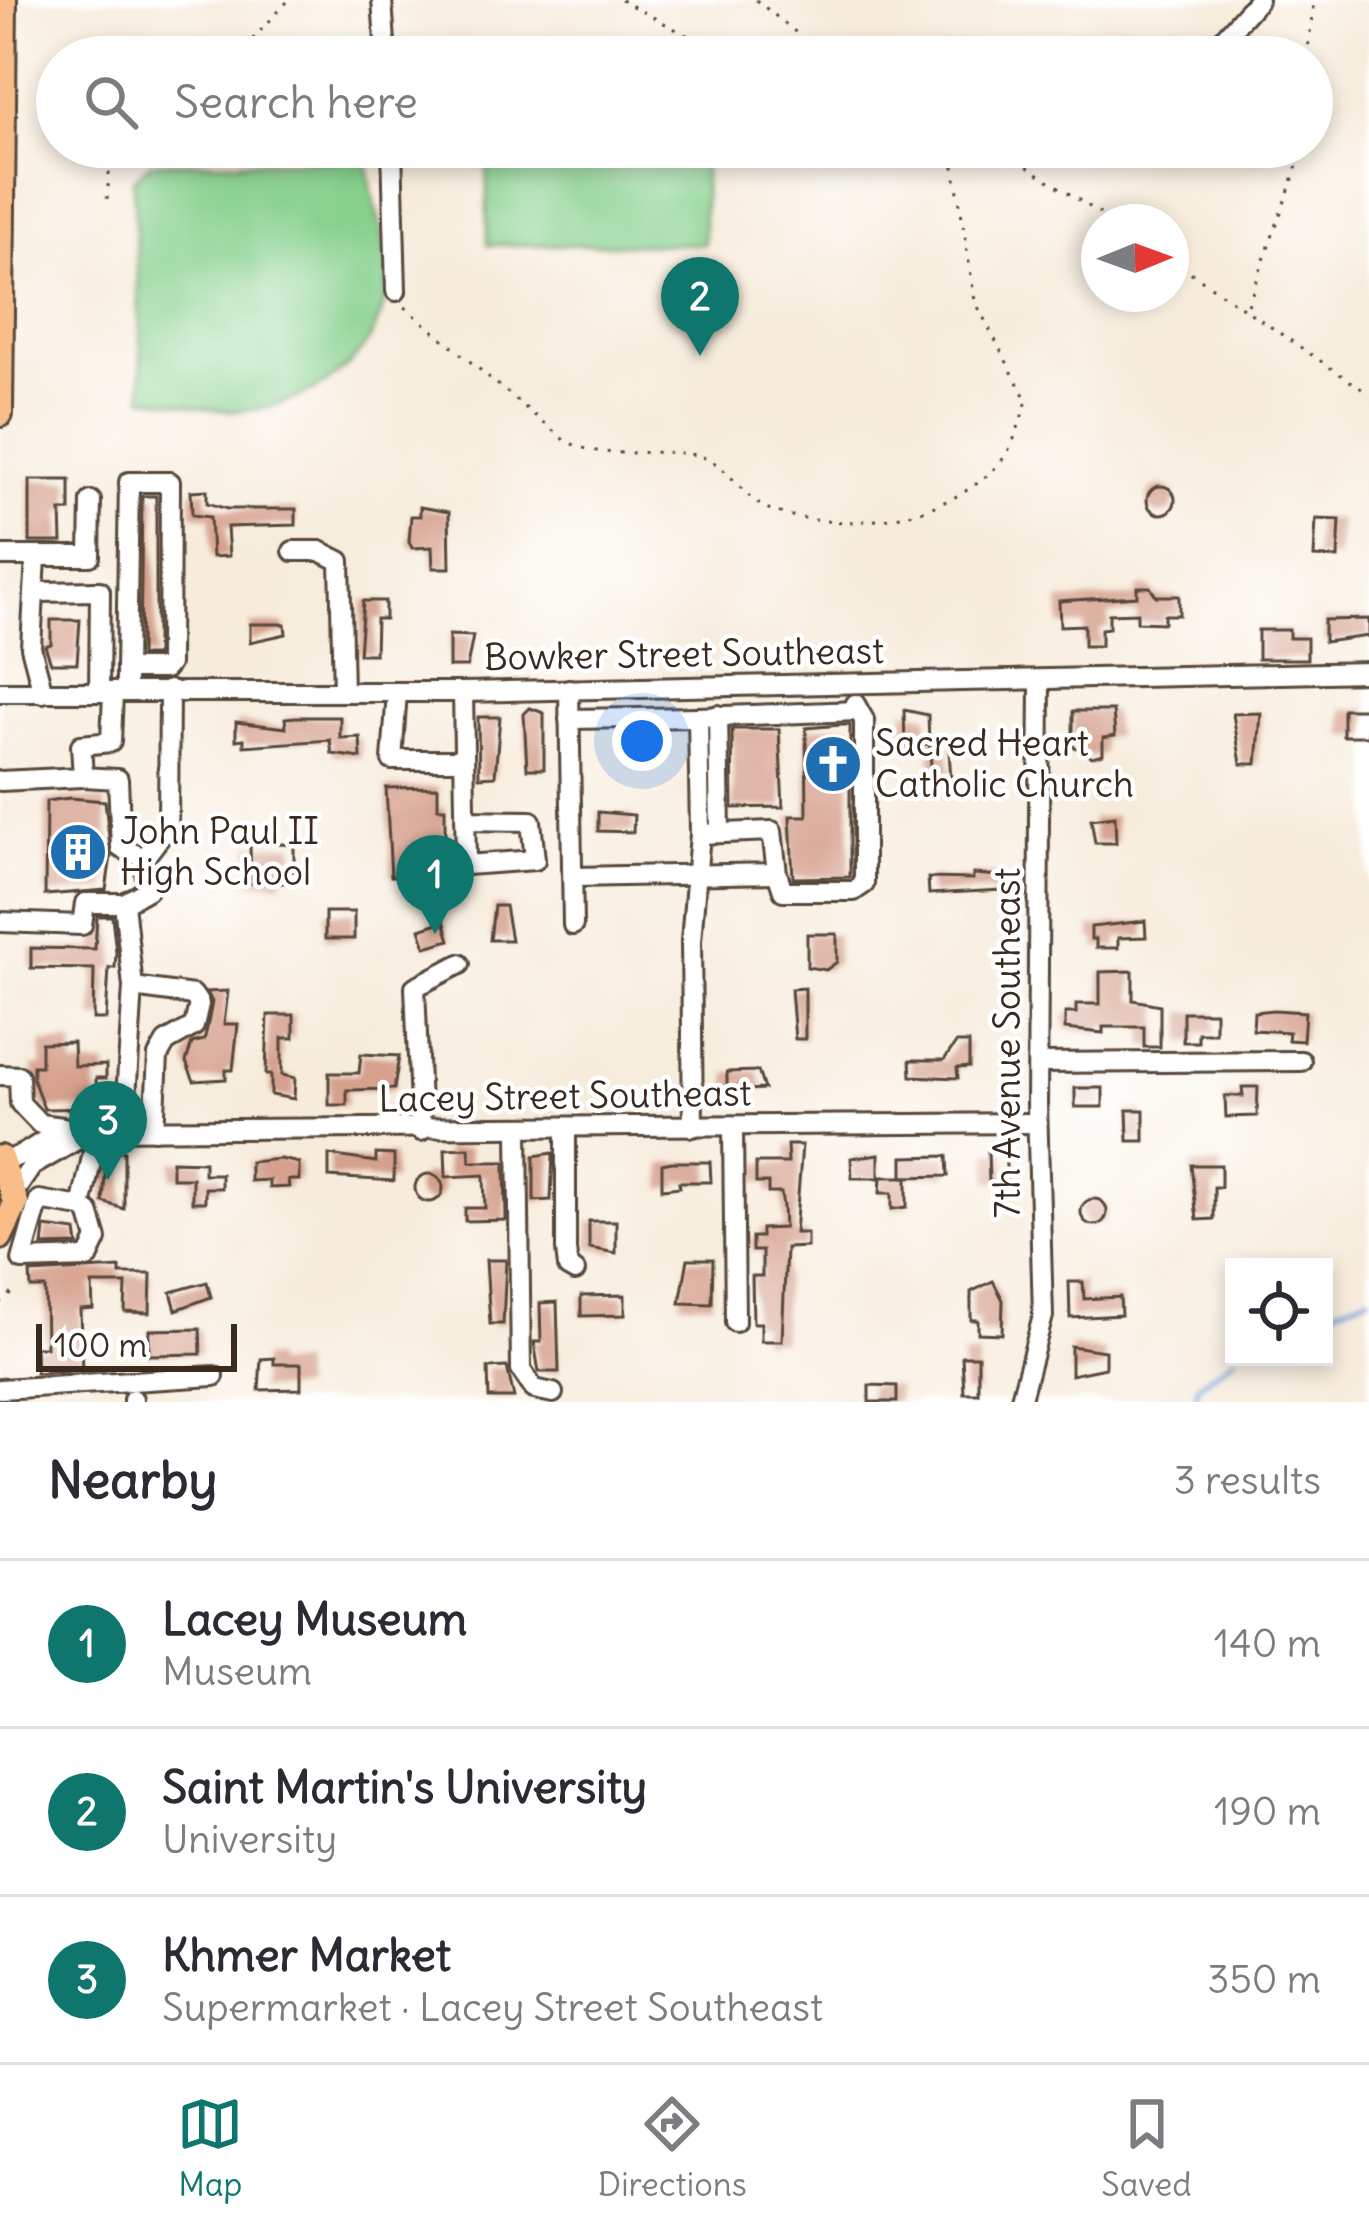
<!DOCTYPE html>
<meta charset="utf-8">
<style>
:root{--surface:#fff;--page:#f7f7f7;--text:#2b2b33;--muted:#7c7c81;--line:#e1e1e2;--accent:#0f766e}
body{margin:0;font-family:Delius,sans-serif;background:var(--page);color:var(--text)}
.controls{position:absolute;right:36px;bottom:36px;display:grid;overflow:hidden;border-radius:0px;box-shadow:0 6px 18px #0003}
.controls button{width:108px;height:108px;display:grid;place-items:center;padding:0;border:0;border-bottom:3px solid var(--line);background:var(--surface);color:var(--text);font:60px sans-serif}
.compass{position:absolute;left:1081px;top:204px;width:108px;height:108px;border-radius:50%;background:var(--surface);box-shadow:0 6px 18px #0003;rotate:89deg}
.scale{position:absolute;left:36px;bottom:30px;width:201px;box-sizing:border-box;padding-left:12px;border:6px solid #3b2a1e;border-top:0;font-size:33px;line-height:42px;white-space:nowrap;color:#3b2a1e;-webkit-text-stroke:9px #fff;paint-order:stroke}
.you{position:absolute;left:642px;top:741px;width:42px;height:42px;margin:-30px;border:9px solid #fff;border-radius:50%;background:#1a73e8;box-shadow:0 0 0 18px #1a73e833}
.badge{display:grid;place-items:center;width:78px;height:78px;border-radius:50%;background:var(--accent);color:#fff;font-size:39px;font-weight:700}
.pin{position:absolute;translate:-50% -99px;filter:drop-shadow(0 3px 6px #0008)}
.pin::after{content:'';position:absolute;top:63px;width:42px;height:36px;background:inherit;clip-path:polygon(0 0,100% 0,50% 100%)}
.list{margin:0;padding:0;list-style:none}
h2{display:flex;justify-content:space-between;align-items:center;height:156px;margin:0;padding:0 48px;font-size:51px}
h2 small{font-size:39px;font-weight:400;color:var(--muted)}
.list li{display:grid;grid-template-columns:78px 1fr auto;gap:36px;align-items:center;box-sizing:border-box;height:168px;padding:0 48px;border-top:3px solid var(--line)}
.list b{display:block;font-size:45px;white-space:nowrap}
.list p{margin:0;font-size:39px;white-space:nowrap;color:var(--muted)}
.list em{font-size:39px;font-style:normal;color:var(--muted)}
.icon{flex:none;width:66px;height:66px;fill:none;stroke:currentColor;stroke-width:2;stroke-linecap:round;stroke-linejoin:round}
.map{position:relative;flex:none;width:1369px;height:1402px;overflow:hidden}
.search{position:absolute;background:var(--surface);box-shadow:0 6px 18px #0003;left:36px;right:36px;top:36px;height:132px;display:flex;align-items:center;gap:30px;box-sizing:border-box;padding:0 42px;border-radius:66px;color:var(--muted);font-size:45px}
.sheet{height:660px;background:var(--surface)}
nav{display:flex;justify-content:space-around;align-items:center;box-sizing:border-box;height:168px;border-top:3px solid var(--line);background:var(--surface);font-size:33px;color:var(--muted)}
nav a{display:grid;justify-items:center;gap:6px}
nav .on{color:var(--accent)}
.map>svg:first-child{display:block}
.green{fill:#86d08c;stroke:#607d55;stroke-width:3}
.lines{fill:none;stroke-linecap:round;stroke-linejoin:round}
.stream{stroke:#73a5de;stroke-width:4.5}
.building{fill:#d5a08c}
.minor-casing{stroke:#57473a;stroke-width:24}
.major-casing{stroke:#57473a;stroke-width:30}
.path{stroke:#57473a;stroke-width:3;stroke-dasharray:3 9;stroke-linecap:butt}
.minor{stroke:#fff;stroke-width:18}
.major{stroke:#f8bd88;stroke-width:24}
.labels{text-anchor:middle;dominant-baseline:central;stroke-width:9;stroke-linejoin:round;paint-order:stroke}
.street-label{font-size:36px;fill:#3b2a1e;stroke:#fff}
.poi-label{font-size:36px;fill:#3b2a1e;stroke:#fff;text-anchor:start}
</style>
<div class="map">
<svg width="1369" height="1402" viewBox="0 0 1369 1402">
<rect width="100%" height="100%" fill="#fff"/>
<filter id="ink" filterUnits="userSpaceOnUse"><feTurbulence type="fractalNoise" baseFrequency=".00833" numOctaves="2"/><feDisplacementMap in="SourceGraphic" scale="24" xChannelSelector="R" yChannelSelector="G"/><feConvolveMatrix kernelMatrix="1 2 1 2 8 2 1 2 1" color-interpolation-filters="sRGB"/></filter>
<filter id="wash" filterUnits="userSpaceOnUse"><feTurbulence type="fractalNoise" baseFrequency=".004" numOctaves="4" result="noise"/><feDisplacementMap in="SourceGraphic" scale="48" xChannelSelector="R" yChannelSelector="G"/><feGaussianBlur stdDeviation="2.7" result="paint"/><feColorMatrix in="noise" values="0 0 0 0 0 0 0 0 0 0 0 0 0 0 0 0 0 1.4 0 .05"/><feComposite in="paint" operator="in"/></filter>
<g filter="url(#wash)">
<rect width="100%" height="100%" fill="#f7ecdb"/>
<!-- green -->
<g class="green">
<polygon points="487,147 704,147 704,244 487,245"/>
<path d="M 368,160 C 369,204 392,241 387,287 C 378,364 306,409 235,411 C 203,411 175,399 143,398 L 133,180 L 151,163 Z"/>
</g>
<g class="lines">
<!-- stream -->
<g class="stream">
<polyline points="1324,1313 1369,1296"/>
<polyline points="1194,1402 1199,1384 1236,1357"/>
</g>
</g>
<g id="blocks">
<!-- building -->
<g class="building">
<polygon points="30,480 70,480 70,511 61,511 62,542 30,542"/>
<circle cx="1161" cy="500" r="14"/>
<polygon points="207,490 207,503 227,509 296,509 296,525 227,527 229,556 212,557 210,517 192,515 191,491"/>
<polygon points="142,496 156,496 156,656 140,656"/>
<polygon points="420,507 449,512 450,568 433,568 432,547 412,548 409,542 411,516 420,516"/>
<polygon points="1316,519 1340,520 1338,558 1314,557"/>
<polygon points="1137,587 1150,587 1156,596 1179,596 1179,615 1164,615 1164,623 1137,622 1137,613 1109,614 1109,628 1101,629 1101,646 1084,646 1084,625 1060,626 1059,601 1137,596"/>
<polygon points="363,601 385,601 385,619 376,619 375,654 359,654"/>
<polygon points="1369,619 1369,636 1324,642 1324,620"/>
<polygon points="51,620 80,620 77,663 51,663 45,646 51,644"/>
<polygon points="250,624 285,624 286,634 250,642"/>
<polygon points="1258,630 1289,630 1289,638 1307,638 1307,659 1258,659"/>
<polygon points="449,635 473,636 467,667 449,667"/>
<polygon points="530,708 544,713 544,769 527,769 524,714"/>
<rect x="1343" y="709" width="25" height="27"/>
<polygon points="904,710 928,715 929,744 905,745"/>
<polygon points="1073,711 1113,711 1115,736 1103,738 1103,754 1092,757 1073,746"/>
<polygon points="1261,713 1257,764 1241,764 1233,714"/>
<polygon points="296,717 340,717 340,738 360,737 361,758 332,754 330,740 244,746 244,739 236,740 236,722 286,728 285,718"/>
<polygon points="478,717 500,717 495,776 479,777"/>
<polygon points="841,725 850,725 850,877 793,878 790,816 807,816 806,728"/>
<polygon points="732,729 779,729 783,807 733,808"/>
<polygon points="929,737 948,737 951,779 932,780"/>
<polygon points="438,787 438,808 445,808 445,862 430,876 391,876 386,788"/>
<polygon points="70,798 105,801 111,856 106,890 45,895 46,801"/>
<polygon points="598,812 634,815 633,832 598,831"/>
<polygon points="1115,816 1116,843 1095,843 1091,819"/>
<polygon points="282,844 294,845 294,871 283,871 283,883 251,883 250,845"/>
<polygon points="973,874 1001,876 1002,890 929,894 928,878 973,879"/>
<polygon points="494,906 505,906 511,940 490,940"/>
<rect x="325" y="912" width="29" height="27"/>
<polygon points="97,916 112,916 116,952 115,968 109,968 106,1019 93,1019 94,969 31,968 31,948 95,949"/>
<polygon points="444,921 450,940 426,947 420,929"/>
<polygon points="1145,921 1146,937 1118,938 1118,948 1096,948 1096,939 1091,939 1091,927"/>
<polygon points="807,934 837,934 837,962 826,970 807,967"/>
<polygon points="1133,971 1133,1000 1160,1005 1160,1047 1144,1047 1144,1027 1103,1027 1103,1033 1065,1029 1065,1013 1076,1013 1076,1004 1100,1004 1100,972"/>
<polygon points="805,988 805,1039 795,1039 791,989"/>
<polygon points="228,991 224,1024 238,1024 233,1070 226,1070 226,1079 194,1081 186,1062 192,1043 204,1040 207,1029 212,1002 207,992"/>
<polygon points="1273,1010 1305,1012 1303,1041 1288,1040 1289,1032 1253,1030 1254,1012"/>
<polygon points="1183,1012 1215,1012 1215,1033 1198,1033 1198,1042 1183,1042"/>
<polygon points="268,1015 294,1015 294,1038 282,1038 282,1075 295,1078 294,1099 271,1095 271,1074 266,1074"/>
<polygon points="73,1042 74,1066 106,1065 106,1078 96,1078 97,1108 44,1109 33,1079 33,1066 41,1066 41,1043"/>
<polygon points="956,1043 969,1043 969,1067 957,1068 958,1078 911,1076 910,1060 944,1060"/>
<polygon points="361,1054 399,1056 394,1089 347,1090 347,1105 329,1105 329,1073 359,1073"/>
<polygon points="758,1071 764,1089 727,1091 727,1072"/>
<polygon points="1242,1087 1258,1087 1257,1116 1226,1117 1225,1096 1243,1096"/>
<rect x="1075" y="1088" width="28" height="19"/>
<polygon points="1127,1110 1144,1110 1144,1141 1128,1141"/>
<polygon points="787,1145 802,1145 795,1233 807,1233 807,1247 786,1248 782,1341 761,1341 761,1323 753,1323 752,1276 762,1276 762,1251 752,1251 752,1237 761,1237 761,1229 784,1228 783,1207 781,1193 768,1193 768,1183 756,1183 756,1163 788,1163"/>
<polygon points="469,1148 470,1162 505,1162 506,1220 465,1221 465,1208 485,1208 484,1175 446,1177 445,1149"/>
<polygon points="107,1151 124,1151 124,1209 103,1202"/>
<polygon points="988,1151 1005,1151 1007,1181 989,1182"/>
<polygon points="553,1153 551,1200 534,1201 534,1156"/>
<polygon points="376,1154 394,1155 394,1181 329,1177 329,1155 376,1162"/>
<polygon points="879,1154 879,1178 852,1178 851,1158"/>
<polygon points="947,1156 948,1176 903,1177 903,1157"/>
<polygon points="280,1159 299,1163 299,1180 288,1180 289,1187 269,1188 269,1180 250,1181 250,1162"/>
<polygon points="172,1161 204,1162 204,1174 221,1174 221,1188 205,1188 205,1202 192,1202 192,1178 172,1178"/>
<polygon points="672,1162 710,1162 711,1182 679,1182 680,1187 662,1189 662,1164"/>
<polygon points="1191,1165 1221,1165 1221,1187 1214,1187 1214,1219 1197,1220"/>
<circle cx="429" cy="1188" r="14"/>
<polygon points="881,1177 907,1177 907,1207 892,1209 892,1193 880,1193"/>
<circle cx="1094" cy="1212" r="13"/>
<polygon points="589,1221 616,1221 616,1253 589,1248"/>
<polygon points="45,1227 76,1231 78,1245 43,1246"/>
<polygon points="688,1259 713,1259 712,1304 680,1303"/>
<polygon points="486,1260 506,1260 503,1324 490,1324"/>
<polygon points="120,1268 120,1274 151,1274 150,1313 125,1312 126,1284 92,1284 93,1309 80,1310 82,1370 36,1373 35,1347 46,1347 45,1288 31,1288 30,1273"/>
<polygon points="993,1281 1003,1300 1002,1334 978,1333 978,1320 971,1320 971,1292"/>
<polygon points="207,1282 211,1297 176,1310 171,1292"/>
<polygon points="1069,1282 1083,1282 1084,1299 1120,1297 1121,1315 1070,1318"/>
<polygon points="625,1295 625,1315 581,1316 581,1296"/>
<polygon points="557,1302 559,1372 539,1372 534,1342 541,1342 540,1303"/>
<polygon points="200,1329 201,1354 149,1355 149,1330"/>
<polygon points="1071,1346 1105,1351 1105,1368 1071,1375"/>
<polygon points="962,1356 978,1356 978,1393 964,1393"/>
<polygon points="274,1358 274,1364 301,1364 301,1389 259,1390 261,1359"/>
<polygon points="507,1367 514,1398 489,1398 488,1368"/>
<polygon points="869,1385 897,1386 897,1402 869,1402"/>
</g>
</g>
</g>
<g filter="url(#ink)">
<use href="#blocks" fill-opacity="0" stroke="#57473a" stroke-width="3"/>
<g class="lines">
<defs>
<g id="minor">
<polyline points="382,0 386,57"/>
<polyline points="1207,57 1258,0"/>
<polyline points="392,147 396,291"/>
<polyline points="293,551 320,551 340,561 343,692"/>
<polyline points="0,556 90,556 91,501"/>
<polyline points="36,557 31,647 43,693"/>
<polyline points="38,592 100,591 99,692"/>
<polyline points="569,689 573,925"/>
<polyline points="0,692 463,692 1369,672"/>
<polyline points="126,692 126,669 129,482 170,482 169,664 165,669 126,669"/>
<polyline points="397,692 392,760 462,760"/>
<polyline points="463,692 466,865 535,860 531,821 465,820"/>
<polyline points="718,715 720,833"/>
<polyline points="569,719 698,717"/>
<polyline points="0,781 83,777"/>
<polyline points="144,858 168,827 169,690"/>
<polyline points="777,873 783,891 854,891 864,884 864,720 855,704"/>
<polyline points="573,877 777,873 772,831 700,834"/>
<polyline points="0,922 82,925 85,903 124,903 147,890 144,858 121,848 118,779 83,777 81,745 111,742 113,692"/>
<polyline points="133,987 193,995 199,1004 194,1026 166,1042 158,1056 154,1130"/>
<polyline points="1038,1063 1301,1061"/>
<polyline points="0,1075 19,1076 20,1103 40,1124 63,1127"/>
<polyline points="693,1127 691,941 700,834 698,717 858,711"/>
<polyline points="733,1128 735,1322"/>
<polyline points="124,1130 133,987 124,903"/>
<polyline points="566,1130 566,1250 568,1267 575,1271"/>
<polyline points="421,1131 415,987 460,964"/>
<polyline points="518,1131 521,1370 534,1389 553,1393"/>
<path d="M 1,1162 C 47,1150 47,1122 98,1130 L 1037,1123"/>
<polyline points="15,1191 32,1166 94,1130"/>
<polyline points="81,1207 89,1212 97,1239 88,1258 22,1260 39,1200 81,1207 98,1130"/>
<polyline points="0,1389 214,1376"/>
<polyline points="133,1402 133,1399"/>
<polyline points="1020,1402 1043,1316 1037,1104 1040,680"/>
</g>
<g id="major">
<polyline points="0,414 4,0"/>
<polyline points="0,1158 16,1203 0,1237"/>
</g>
</defs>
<!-- minor casing -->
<use href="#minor" class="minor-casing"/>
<!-- major casing -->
<use href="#major" class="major-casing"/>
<!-- path -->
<g class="path">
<polyline points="621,0 690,37 822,54"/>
<polyline points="756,0 826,57"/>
<polyline points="519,33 530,43 576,45 584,57"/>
<polyline points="236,57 289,0"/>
<polyline points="557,57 557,44"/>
<polyline points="1307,57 1314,0"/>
<polyline points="997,147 1113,222"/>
<polyline points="107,199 110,164 125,151 187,147"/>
<polyline points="1171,259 1369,394"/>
<polyline points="1248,305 1296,170 1299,147"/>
<path d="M 405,307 L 564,440 C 609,464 652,445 699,456 C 730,464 742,500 771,510 C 842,535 952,521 1002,460 C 1015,444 1020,420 1027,401 L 975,301 L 951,147"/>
<polyline points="0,1303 14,1292"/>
</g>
<!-- minor -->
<use href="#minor" class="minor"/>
<!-- major -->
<use href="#major" class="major"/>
</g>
</g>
<!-- icons -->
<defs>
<symbol id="church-disc" viewBox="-11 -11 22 22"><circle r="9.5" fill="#1f6fb2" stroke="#fff"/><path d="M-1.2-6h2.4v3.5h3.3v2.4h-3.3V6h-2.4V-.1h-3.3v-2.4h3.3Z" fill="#fff"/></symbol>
<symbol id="building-disc" viewBox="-11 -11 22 22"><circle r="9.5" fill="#1f6fb2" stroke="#fff"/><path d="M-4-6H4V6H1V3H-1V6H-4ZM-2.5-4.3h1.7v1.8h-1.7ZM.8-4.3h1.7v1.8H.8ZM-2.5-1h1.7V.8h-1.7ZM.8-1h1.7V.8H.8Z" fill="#fff"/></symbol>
</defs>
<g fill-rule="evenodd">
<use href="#church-disc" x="800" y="731" width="66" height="66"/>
<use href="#building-disc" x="45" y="819" width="66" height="66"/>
</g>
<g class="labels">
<!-- street labels -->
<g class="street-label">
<text transform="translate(684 654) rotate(-1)">Bowker Street Southeast</text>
<text transform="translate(1007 1043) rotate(-90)">7th Avenue Southeast</text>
<text transform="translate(565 1096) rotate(-1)">Lacey Street Southeast</text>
</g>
<!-- poi labels -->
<g class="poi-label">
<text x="875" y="743">Sacred Heart<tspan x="875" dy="41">Catholic Church</tspan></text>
<text x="120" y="831">John Paul II<tspan x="120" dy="41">High School</tspan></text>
</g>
</g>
</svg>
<div class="controls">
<button><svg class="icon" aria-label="locate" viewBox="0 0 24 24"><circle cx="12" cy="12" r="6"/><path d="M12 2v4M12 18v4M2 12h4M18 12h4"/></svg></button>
</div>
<svg class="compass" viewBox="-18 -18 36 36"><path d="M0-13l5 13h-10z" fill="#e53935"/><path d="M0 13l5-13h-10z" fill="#7c7c81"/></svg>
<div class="scale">100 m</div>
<div class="you"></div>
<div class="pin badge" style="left:435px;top:934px">1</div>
<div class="pin badge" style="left:700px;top:356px">2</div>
<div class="pin badge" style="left:108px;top:1180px">3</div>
<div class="search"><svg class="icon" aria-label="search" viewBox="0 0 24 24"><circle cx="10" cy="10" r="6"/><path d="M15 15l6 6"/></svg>Search here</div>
</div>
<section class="sheet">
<h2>Nearby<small>3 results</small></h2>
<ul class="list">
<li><span class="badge">1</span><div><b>Lacey Museum</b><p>Museum</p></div><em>140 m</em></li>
<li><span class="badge">2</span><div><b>Saint Martin's University</b><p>University</p></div><em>190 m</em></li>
<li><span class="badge">3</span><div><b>Khmer Market</b><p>Supermarket · Lacey Street Southeast</p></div><em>350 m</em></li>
</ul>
</section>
<nav>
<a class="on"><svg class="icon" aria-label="map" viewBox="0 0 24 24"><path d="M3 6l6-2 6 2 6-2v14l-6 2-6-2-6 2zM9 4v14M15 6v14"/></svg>Map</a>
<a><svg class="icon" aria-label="directions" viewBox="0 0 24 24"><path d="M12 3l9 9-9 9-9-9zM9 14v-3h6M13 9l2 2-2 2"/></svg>Directions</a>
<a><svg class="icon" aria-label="saved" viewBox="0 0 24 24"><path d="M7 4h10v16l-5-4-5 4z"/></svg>Saved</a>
</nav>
